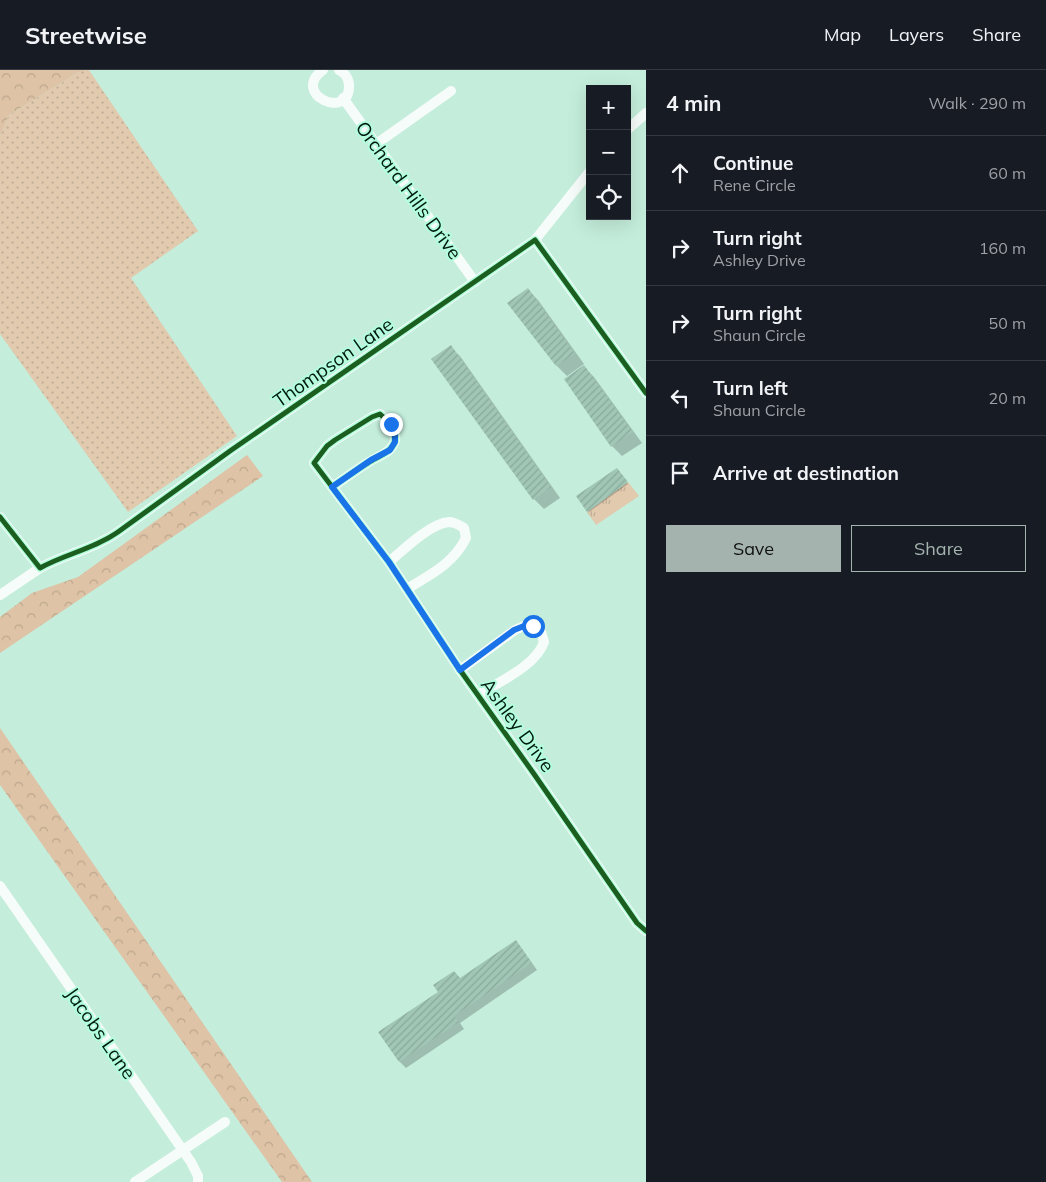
<!DOCTYPE html>
<meta charset="utf-8">
<style>
:root{--surface:#171b24;--page:#242831;--text:#f1f3f6;--muted:#9ea1a6;--line:#363941;--accent:#a4b3ae}
body{margin:0;font-family:Mulish,sans-serif;background:var(--page);color:var(--text)}
.controls{position:absolute;right:15px;top:15px;display:grid;overflow:hidden;border-radius:0px;box-shadow:0 5px 20px #0002}
.controls button{width:45px;height:45px;display:grid;place-items:center;padding:0;border:0;border-bottom:1px solid var(--line);background:var(--surface);color:var(--text);font:25px sans-serif}
.stop{position:absolute;width:15px;height:15px;margin:-11px;border:4px solid #1a73e8;border-radius:50%;background:#fff}
.stop.end{background:#1a73e8;border-color:#fff;box-shadow:0 1px 5px #0008}
.list{margin:0;padding:0;list-style:none}
h2{display:flex;justify-content:space-between;align-items:center;height:65px;margin:0;padding:0 20px;font-size:21px}
h2 small{font-size:16px;font-weight:400;color:var(--muted)}
.list li{display:grid;grid-template-columns:32px 1fr auto;gap:15px;align-items:center;box-sizing:border-box;height:75px;padding:0 20px;border-top:1px solid var(--line)}
.list b{display:block;font-size:19px;white-space:nowrap}
.list p{margin:0;font-size:16px;white-space:nowrap;color:var(--muted)}
.list em{font-size:16px;font-style:normal;color:var(--muted)}
.actions{display:flex;gap:10px;padding:15px 20px}
.actions a{flex:1;padding:11px 0;border:1px solid var(--accent);border-radius:0px;text-align:center;font-size:18px;color:var(--accent)}
.actions .main{background:var(--accent);color:#111}
.icon{flex:none;width:28px;height:28px;fill:none;stroke:currentColor;stroke-width:2;stroke-linecap:round;stroke-linejoin:round}
.map{position:relative;flex:none;width:646px;height:1112px;overflow:hidden}
header{display:flex;align-items:center;gap:30px;box-sizing:border-box;height:70px;padding:0 25px;background:var(--surface);border-bottom:1px solid var(--line)}
header strong{font-size:24px}
nav{display:flex;gap:28px;margin-inline-start:auto;font-size:18px}
main{display:flex}
aside{flex:1;background:var(--surface)}
.map>svg:first-child{display:block}
.grass{fill:url(#grass-dots)}
.forest{fill:url(#forest-crowns)}
.park{fill:url(#park-tufts)}
.shadow{fill:#0003}
.building{fill:url(#building-hatch)}
.lines{fill:none;stroke-linecap:round;stroke-linejoin:round}
.minor{stroke:#f6fcfa;stroke-width:10}
.cycleway-casing{stroke:#b3fedd;stroke-width:8}
.cycleway{stroke:#1b5e20;stroke-width:5}
.route{stroke:#1a73e8;stroke-width:6}
.labels{text-anchor:middle;dominant-baseline:central;stroke-width:4;stroke-linejoin:round;paint-order:stroke}
.street-label{font-size:19px;fill:#001a10;stroke:#b3fedd}
</style>
<header>
<strong>Streetwise</strong>
<nav><a>Map</a><a>Layers</a><a>Share</a></nav>
</header>
<main>
<div class="map">
<svg width="646" height="1112" viewBox="0 0 646 1112">
<defs>
<pattern id="grass-dots" width="8" height="8" patternUnits="userSpaceOnUse" patternTransform="scale(1.25)"><rect width="8" height="8" fill="#e1caae"/><path d="M2 2h.1M6 6h.1" fill="none" stroke="#bfad95" stroke-width="1.8" stroke-linecap="round"/></pattern>
<pattern id="forest-crowns" width="20" height="18" patternUnits="userSpaceOnUse" patternTransform="scale(1.25)"><rect width="20" height="18" fill="#dec3a6"/><path d="M2 6a3 3 0 1 1 6 0M12 15a3 3 0 1 1 6 0" fill="none" stroke="#bda78e"/></pattern>
<pattern id="park-tufts" width="24" height="20" patternUnits="userSpaceOnUse" patternTransform="scale(1.25)"><rect width="24" height="20" fill="#e1caae"/><path d="M3 7l-1-3M5 7V3M7 7l1-3M15 17l-1-3M17 17v-4M19 17l1-3" fill="none" stroke="#bfad95"/></pattern>
<pattern id="building-hatch" width="6" height="6" patternUnits="userSpaceOnUse" patternTransform="scale(1.25)"><rect width="6" height="6" fill="#a1c6b6"/><path d="M-1 1l2-2M0 6l6-6M5 7l2-2" fill="none" stroke="#89aa9b"/></pattern>
</defs>
<rect width="100%" height="100%" fill="#c4eddb"/>
<!-- grass -->
<polygon class="grass" points="82,0 89,0 198,161 131,208 237,366 128,442 0,264 0,66 9,45"/>
<!-- forest -->
<g class="forest">
<polygon points="0,0 82,0 9,45 0,66"/>
<polygon points="247,385 263,406 0,583 0,547 32,523 78,507"/>
<polygon points="0,658 312,1112 282,1112 0,715"/>
</g>
<!-- park -->
<polygon class="park" points="628,412 639,426 596,455 587,442"/>
<!-- shadow -->
<g class="shadow">
<polygon points="528,220 538,230 584,294 567,306 557,296 509,233"/>
<polygon points="450,277 460,286 560,428 544,439 534,429"/>
<polygon points="584,297 594,307 642,373 622,386 612,376"/>
<polygon points="617,399 628,414 589,442 577,427"/>
<polygon points="516,872 522,879 537,900 460,953 464,959 406,998 400,992 380,962 439,922 454,902 461,909"/>
</g>
<!-- building -->
<g class="building">
<polygon points="528,218 575,284 556,296 507,233"/>
<polygon points="451,275 551,417 533,430 431,289"/>
<polygon points="584,295 633,362 611,377 564,309"/>
<polygon points="617,398 628,412 587,442 576,426"/>
<polygon points="516,870 532,893 454,946 459,952 399,992 378,962 438,922 433,915 454,901 460,908"/>
</g>
<g class="lines">
<!-- minor -->
<g class="minor">
<path d="M 323,0 C 290,24 349,51 349,16 C 349,9 345,3 339,0"/>
<polyline points="343,28 475,212"/>
<polyline points="627,60 646,43"/>
<polyline points="376,74 451,21"/>
<polyline points="535,170 590,101"/>
<path d="M 332,417 C 344,409 356,400 369,392 C 375,388 384,385 389,380 C 403,368 390,353 380,344 L 372,347 L 335,370 L 327,376 L 314,393 L 389,492 L 460,600 L 534,704 L 637,853 L 646,861"/>
<path d="M 0,447 L 40,498 C 65,484 94,479 118,462 L 230,381 L 535,170 L 646,323"/>
<path d="M 389,492 C 403,480 431,453 449,452 C 455,452 459,455 464,458 L 466,468 C 453,494 431,504 407,519"/>
<polyline points="0,525 40,498"/>
<path d="M 460,600 L 515,560 L 524,556 L 533,556 L 541,562 L 544,572 C 536,596 498,612 478,625"/>
<polyline points="0,816 191,1092 198,1106 198,1112"/>
<polyline points="135,1112 225,1052"/>
</g>
<defs>
<g id="cycleway">
<path d="M 332,417 C 344,409 356,400 369,392 C 375,388 384,385 389,380 C 403,368 390,353 380,344 L 372,347 L 335,370 L 327,376 L 314,393 L 389,492 L 460,600 L 534,704 L 637,853 L 646,861"/>
<path d="M 0,447 L 40,498 C 65,484 94,479 118,462 L 230,381 L 535,170 L 646,323"/>
</g>
</defs>
<!-- cycleway casing -->
<use href="#cycleway" class="cycleway-casing"/>
<!-- cycleway -->
<use href="#cycleway" class="cycleway"/>
</g>
<g class="lines">
<!-- route -->
<polyline class="route" points="391,354 395,362 395,372 390,380 371,390 332,417 389,492 460,600 514,560 524,556 533,556"/>
</g>
<g class="labels">
<!-- street labels -->
<g class="street-label">
<text transform="translate(409 120) rotate(54)">Orchard Hills Drive</text>
<text transform="translate(333 292) rotate(-35)">Thompson Lane</text>
<text transform="translate(518 655) rotate(54)">Ashley Drive</text>
<text transform="translate(101 963) rotate(55)">Jacobs Lane</text>
</g>
</g>
</svg>
<div class="controls">
<button>+</button>
<button>−</button>
<button><svg class="icon" aria-label="locate" viewBox="0 0 24 24"><circle cx="12" cy="12" r="6"/><path d="M12 2v4M12 18v4M2 12h4M18 12h4"/></svg></button>
</div>
<div class="stop" style="left:533px;top:556px"></div>
<div class="stop end" style="left:391px;top:354px"></div>
</div>
<aside>
<h2>4 min<small>Walk · 290 m</small></h2>
<ul class="list">
<li><svg class="icon" aria-label="ahead" viewBox="0 0 24 24"><path d="M12 20V5M6 11l6-6 6 6"/></svg><div><b>Continue</b><p>Rene Circle</p></div><em>60 m</em></li>
<li><svg class="icon" aria-label="right" viewBox="0 0 24 24"><path d="M7 20v-9h11M14 6l5 5-5 5"/></svg><div><b>Turn right</b><p>Ashley Drive</p></div><em>160 m</em></li>
<li><svg class="icon" aria-label="right" viewBox="0 0 24 24"><path d="M7 20v-9h11M14 6l5 5-5 5"/></svg><div><b>Turn right</b><p>Shaun Circle</p></div><em>50 m</em></li>
<li><svg class="icon" aria-label="left" viewBox="0 0 24 24"><path d="M17 20v-9H6M10 6l-5 5 5 5"/></svg><div><b>Turn left</b><p>Shaun Circle</p></div><em>20 m</em></li>
<li><svg class="icon" aria-label="arrive" viewBox="0 0 24 24"><path d="M6 21V4h12l-3 4 3 4H6"/></svg><div><b>Arrive at destination</b></div></li>
</ul>
<div class="actions"><a class="main">Save</a><a>Share</a></div>
</aside>
</main>
